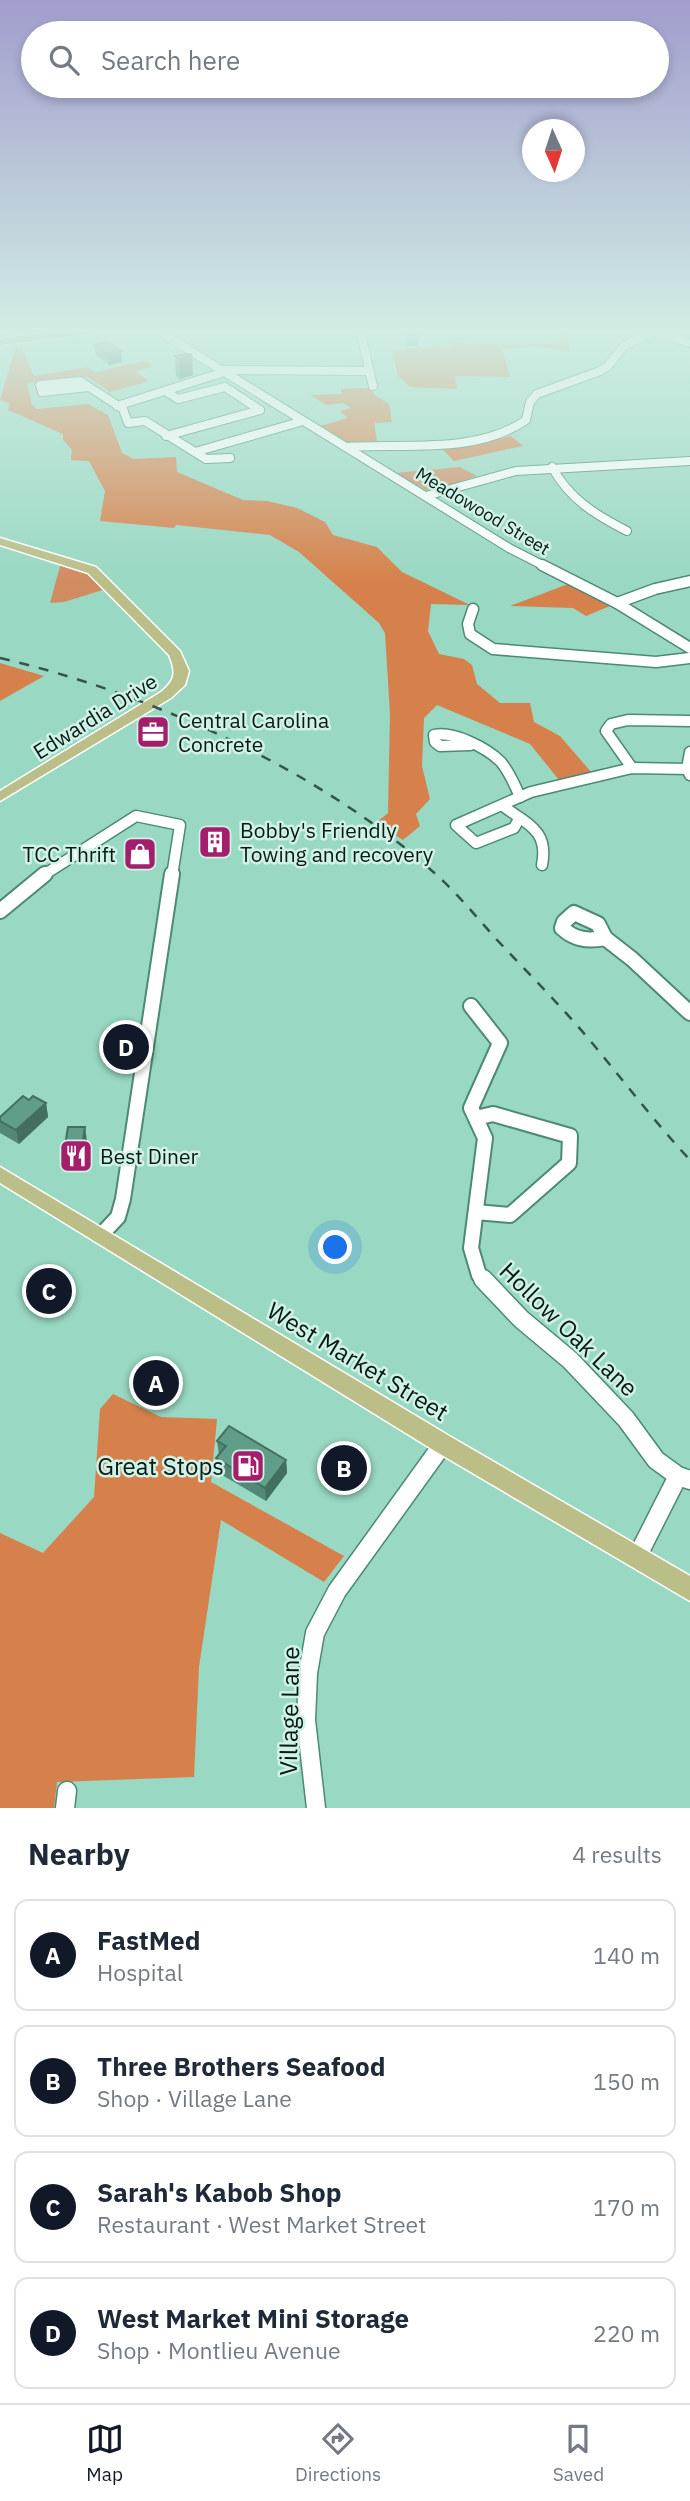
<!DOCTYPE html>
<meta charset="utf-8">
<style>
:root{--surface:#fff;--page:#f6f6f7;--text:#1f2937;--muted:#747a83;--line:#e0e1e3;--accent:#111827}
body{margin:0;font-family:"IBM Plex Sans",sans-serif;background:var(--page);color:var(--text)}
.compass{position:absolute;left:522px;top:119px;width:63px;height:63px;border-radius:50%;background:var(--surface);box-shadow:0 4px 10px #0003;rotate:177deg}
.you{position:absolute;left:336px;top:1248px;width:24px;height:24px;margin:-18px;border:5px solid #fff;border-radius:50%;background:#1a73e8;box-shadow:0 0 0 10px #1a73e833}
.badge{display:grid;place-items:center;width:46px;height:46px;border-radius:50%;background:var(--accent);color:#fff;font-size:23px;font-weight:700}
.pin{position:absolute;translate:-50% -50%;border:4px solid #fff;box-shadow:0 2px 7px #0006}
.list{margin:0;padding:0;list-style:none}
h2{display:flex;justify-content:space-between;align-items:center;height:91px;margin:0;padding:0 28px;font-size:30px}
h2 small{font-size:23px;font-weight:400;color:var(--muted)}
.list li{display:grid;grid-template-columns:46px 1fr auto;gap:21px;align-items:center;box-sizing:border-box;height:112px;margin:0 14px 14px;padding:0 14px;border:2px solid var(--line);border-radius:14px}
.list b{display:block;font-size:26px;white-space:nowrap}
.list p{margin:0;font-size:23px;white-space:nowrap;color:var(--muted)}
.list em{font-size:23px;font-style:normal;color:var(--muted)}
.icon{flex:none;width:38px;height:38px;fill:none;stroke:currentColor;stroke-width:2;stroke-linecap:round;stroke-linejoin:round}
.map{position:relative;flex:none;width:690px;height:1808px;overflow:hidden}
.search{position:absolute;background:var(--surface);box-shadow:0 4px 10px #0003;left:21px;right:21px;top:21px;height:77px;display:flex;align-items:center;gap:18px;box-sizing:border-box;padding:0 24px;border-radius:38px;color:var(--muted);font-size:26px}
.sheet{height:595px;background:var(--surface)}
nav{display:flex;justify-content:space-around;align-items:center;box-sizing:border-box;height:98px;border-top:2px solid var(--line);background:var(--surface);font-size:19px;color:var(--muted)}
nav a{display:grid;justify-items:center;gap:4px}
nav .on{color:var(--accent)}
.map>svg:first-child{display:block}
.green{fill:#d18b61}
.forest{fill:#d6814b}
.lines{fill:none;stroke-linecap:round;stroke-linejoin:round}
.river{fill:#d77aa5;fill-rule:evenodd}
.minor-far3-casing{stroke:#4c8976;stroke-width:10}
.minor-far2-casing{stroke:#4c8976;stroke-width:13}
.minor-far1-casing{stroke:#4c8976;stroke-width:18}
.minor-casing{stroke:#4c8976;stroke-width:21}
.major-casing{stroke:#fff;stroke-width:3}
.highway-casing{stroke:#fff;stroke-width:4}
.minor-far3{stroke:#fff;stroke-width:8}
.minor-far2{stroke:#fff;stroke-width:10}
.minor-far1{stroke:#fff;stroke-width:14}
.minor{stroke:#fff;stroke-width:18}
.major{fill:#bcbe88;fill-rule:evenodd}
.highway{fill:#8f9338;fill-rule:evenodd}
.rail{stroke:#31554a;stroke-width:2.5;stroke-dasharray:10 10;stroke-linecap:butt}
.wall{fill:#538877}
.shaded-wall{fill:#436f61}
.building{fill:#609e8a;stroke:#436f61;stroke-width:2}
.labels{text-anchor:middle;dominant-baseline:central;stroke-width:5;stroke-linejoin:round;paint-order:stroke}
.far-street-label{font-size:18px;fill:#021b14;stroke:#d2f1e6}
.street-label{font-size:21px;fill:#021b14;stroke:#d2f1e6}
.poi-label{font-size:21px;fill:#021b14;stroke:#d2f1e6;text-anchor:start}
.near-street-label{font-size:24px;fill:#021b14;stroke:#d2f1e6}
.near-poi-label{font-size:24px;fill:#021b14;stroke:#d2f1e6;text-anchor:end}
</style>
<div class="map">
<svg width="690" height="1808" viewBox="0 0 690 1808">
<rect width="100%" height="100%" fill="#99d8c3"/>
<!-- green -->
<g class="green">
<polygon points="460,467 477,476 432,491 426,490 396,473"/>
<polygon points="61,563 92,576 106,589 64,602 50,603"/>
</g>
<!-- forest -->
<g class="forest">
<path d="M 558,329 L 571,329 L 567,331 L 570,351 L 534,347 L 502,349 L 510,377 L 455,376 L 457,389 L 410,387 L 398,376 L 392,350 L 452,346 L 451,342 C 488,347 525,343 562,344 Z"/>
<polygon points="15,349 22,349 34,376 88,367 95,372 144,361 152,366 135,372 149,381 110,392 88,377 27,383 32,405 37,409 88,404 108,415 122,453 134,459 176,457 177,472 243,500 267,501 297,508 325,522 333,535 377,547 402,572 470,605 431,604 428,631 439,654 464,659 472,665 477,684 500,703 530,703 534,722 560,736 592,773 559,780 530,744 437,705 424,718 422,766 430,799 416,814 420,826 403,840 376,823 388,813 390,714 385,633 379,623 299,552 270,535 176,525 174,528 100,521 105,491 89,461 71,460 72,450 63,440 63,434 8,410 10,404 0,400"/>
<polygon points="370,388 376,396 389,404 392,422 374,423 377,442 350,444 320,426 348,418 340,411 351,408 343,403 326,405 310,395 342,394 341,389"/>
<polygon points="511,436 523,446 454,461 438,445 486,442"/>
<polygon points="568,584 610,606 586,616 573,608 510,606"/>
<polygon points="0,663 44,676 0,701"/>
<polygon points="113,1394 161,1417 217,1419 211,1482 344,1556 324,1582 221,1520 199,1667 194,1777 57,1782 54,1808 0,1808 0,1533 43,1553 94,1497 100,1409"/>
</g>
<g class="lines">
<!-- river -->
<polygon class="river" points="684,329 690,329 690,333"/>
<defs>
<g id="minor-far3">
<polyline points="155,329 509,548 546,567"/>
<polyline points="647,330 690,343"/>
<polyline points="361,334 373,386"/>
<polyline points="221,370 370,371"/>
<polyline points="88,387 42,392 40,385 80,381 123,409 128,423 145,421 206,459 230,458"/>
<polyline points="167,392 178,399 225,387 260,410"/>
<polyline points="117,406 224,372"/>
<polyline points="166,436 260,410"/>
<path d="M 346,447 C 404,443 476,455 526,420 L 530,402 L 537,394 L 600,371 L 608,366 L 624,346 L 653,332"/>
<polyline points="195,452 303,421"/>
<path d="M 552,467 C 569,499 596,515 627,531"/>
<polyline points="426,496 516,471 690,461"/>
</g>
<g id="minor-far2">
<polyline points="542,565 617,603 690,648"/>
<polyline points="617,603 655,589 690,581"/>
<polyline points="473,609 468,624 470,634 493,649 656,662 690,658"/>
<path d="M 470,745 L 440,746 L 435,742 L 434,735 C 454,731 487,748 501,762 C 509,772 515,785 520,797"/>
<polyline points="690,752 687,769 690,775"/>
<polyline points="632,768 606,731 611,724 628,720 690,721"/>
<path d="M 503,806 C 527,824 549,830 542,865"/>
<polyline points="519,819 514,828 476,843 456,825 531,792 632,768 690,769"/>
<polyline points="42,876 136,816 180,825 172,876"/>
</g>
<g id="minor-far1">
<polyline points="0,911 45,874"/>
<path d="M 574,913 L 598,924 L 605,938 C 588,941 575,940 562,928 L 564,922 Z"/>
<polyline points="605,938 632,959 690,1013"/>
<polyline points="471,1006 500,1043 471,1108 485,1138 471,1248 479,1275 484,1281"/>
<polyline points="476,1118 493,1114 570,1136 569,1163 510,1215 476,1212"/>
<polyline points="101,1235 118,1217 123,1199 172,874"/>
</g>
<g id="minor">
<polyline points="483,1279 521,1319 570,1360 626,1419 656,1460 678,1476 690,1480"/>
<polyline points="637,1557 678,1476"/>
<polyline points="65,1808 67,1791"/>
<polyline points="316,1808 306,1720 308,1673 315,1633 337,1591 443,1444"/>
</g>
<g id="major">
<path d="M 0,538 L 96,567 L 180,651 L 189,671 L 185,685 L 171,698 L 0,801 L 0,791 L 161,692 C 176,680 176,672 169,655 L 88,573 L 0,545 Z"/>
<polygon points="0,1167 451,1437 690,1576 690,1601 435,1451 0,1183"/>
</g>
<polygon id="highway" points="75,329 107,329 102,332 0,345 0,339"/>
</defs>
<!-- minor-far3 casing -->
<use href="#minor-far3" class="minor-far3-casing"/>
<!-- minor-far2 casing -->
<use href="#minor-far2" class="minor-far2-casing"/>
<!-- minor-far1 casing -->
<use href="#minor-far1" class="minor-far1-casing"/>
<!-- minor casing -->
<use href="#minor" class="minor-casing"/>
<!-- major casing -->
<use href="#major" class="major-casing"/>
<!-- highway casing -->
<use href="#highway" class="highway-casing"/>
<!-- minor-far3 -->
<use href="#minor-far3" class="minor-far3"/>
<!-- minor-far2 -->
<use href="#minor-far2" class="minor-far2"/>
<!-- minor-far1 -->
<use href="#minor-far1" class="minor-far1"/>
<!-- minor -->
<use href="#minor" class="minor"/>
<!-- major -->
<use href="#major" class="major"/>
<!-- highway -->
<use href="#highway" class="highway"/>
<!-- rail -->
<path class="rail" d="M 0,658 C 150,693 327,773 441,879 C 461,898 479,920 498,941 C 528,973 560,1005 588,1038 C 622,1079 654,1121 690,1160"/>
</g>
<!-- wall -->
<g class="wall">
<polygon points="405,329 419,329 418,346 405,346"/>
<polygon points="94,345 122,362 109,365 96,355"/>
<polygon points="186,354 193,375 180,379 176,376 175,356"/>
<polygon points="203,837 226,838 223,848 203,846"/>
<polygon points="132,1023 133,1033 129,1061 118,1061 117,1052"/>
<polygon points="29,1100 46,1103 48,1117 19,1144 0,1133 0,1117"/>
<polygon points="87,1141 82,1172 65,1172 63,1158"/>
<polygon points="217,1441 286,1460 287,1473 266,1501 217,1472 216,1458 219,1455"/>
</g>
<!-- shaded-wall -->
<g class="shaded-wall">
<polygon points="121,351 122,362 109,365 108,354"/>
<polygon points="192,355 193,375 180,379 179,359"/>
<polygon points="225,829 226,838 223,848 223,839"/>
<polygon points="132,1023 133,1033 129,1061 128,1052"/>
<polygon points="46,1103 48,1117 19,1144 16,1130"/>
<polygon points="85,1127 87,1141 82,1172 80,1158"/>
<polygon points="286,1460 287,1473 266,1501 265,1488"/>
</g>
<!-- building -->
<g class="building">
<polygon points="107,342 121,351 108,354 94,345"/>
<polygon points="186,354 192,355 179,359 175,356"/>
<polygon points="207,828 225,829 223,839 203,837"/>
<polygon points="122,1023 132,1023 128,1052 117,1052"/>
<polygon points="23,1096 29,1100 33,1096 46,1103 16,1130 0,1121 0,1117"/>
<polygon points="68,1127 85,1127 80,1158 63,1158"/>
<polygon points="229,1426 286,1460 265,1488 216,1458 226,1446 217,1441"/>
</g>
<!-- sky -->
<linearGradient id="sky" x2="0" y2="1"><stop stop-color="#a19dcd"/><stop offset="0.57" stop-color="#d1ede4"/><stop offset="1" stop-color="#d1ede4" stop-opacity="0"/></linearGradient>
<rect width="690" height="582" fill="url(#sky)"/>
<!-- icons -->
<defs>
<symbol id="office-square" viewBox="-11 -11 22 22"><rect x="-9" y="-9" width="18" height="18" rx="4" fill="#a41f6b" stroke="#d2f1e6"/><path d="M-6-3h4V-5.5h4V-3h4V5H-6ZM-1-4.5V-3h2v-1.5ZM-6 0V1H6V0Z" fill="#fff"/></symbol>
<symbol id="building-square" viewBox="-11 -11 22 22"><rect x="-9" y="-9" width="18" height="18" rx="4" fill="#a41f6b" stroke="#d2f1e6"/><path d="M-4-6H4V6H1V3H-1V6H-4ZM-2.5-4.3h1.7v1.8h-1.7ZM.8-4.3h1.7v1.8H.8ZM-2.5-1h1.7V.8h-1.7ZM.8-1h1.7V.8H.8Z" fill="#fff"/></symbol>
<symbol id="shop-square" viewBox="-11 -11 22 22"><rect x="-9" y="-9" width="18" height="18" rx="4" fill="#a41f6b" stroke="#d2f1e6"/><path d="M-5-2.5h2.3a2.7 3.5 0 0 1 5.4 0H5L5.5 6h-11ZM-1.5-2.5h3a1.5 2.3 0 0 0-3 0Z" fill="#fff"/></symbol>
<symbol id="restaurant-square" viewBox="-11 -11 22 22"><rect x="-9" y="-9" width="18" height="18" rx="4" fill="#a41f6b" stroke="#d2f1e6"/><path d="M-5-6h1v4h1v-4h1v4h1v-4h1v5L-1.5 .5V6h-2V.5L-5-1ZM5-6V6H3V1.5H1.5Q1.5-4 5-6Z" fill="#fff"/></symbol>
<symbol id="fuel-square" viewBox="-11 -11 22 22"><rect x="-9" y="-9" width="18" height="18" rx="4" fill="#a41f6b" stroke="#d2f1e6"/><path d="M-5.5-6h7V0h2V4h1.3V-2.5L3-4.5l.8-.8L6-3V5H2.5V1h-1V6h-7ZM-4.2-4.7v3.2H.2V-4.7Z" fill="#fff"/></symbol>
</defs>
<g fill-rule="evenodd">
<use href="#office-square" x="134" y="713" width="38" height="38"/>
<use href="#building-square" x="196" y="823" width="38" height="38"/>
<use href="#shop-square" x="121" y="835" width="38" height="38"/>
<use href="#restaurant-square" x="57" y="1137" width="38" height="38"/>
<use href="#fuel-square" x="229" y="1447" width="38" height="38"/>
</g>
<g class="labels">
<!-- far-street labels -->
<g class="far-street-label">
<text transform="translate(483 511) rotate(31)">Meadowood Street</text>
</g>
<!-- street labels -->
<g class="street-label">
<text transform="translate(95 716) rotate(-32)">Edwardia Drive</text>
</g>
<!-- poi labels -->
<g class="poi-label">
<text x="178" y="720">Central Carolina<tspan x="178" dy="24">Concrete</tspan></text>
<text x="240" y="830">Bobby's Friendly<tspan x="240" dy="24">Towing and recovery</tspan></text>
<text x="116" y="854" text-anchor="end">TCC Thrift</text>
<text x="100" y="1156">Best Diner</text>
</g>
<!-- near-street labels -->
<g class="near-street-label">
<text transform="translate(569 1329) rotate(44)">Hollow Oak Lane</text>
<text transform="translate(358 1361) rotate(31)">West Market Street</text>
<text transform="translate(289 1711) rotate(-89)">Village Lane</text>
</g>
<!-- near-poi labels -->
<g class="near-poi-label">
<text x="224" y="1466">Great Stops</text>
</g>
</g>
</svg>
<svg class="compass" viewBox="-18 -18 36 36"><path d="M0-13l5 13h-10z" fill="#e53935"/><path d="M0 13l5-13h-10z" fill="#747a83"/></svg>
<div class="you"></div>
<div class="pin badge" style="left:156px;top:1383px">A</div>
<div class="pin badge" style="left:344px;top:1468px">B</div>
<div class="pin badge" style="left:49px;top:1291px">C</div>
<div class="pin badge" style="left:126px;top:1047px">D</div>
<div class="search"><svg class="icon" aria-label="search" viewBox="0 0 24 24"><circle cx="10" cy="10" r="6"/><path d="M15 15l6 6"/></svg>Search here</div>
</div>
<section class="sheet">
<h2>Nearby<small>4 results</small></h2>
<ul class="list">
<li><span class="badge">A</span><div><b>FastMed</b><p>Hospital</p></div><em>140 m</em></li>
<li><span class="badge">B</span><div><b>Three Brothers Seafood</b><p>Shop · Village Lane</p></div><em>150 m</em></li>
<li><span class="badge">C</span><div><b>Sarah's Kabob Shop</b><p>Restaurant · West Market Street</p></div><em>170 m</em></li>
<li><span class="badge">D</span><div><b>West Market Mini Storage</b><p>Shop · Montlieu Avenue</p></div><em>220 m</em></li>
</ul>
</section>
<nav>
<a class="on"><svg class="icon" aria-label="map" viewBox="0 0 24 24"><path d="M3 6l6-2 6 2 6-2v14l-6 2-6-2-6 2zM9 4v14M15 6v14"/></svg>Map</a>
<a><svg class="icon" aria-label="directions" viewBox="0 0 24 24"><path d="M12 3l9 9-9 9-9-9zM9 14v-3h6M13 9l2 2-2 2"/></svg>Directions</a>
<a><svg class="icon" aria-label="saved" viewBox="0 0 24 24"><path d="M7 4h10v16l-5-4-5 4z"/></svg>Saved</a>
</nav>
